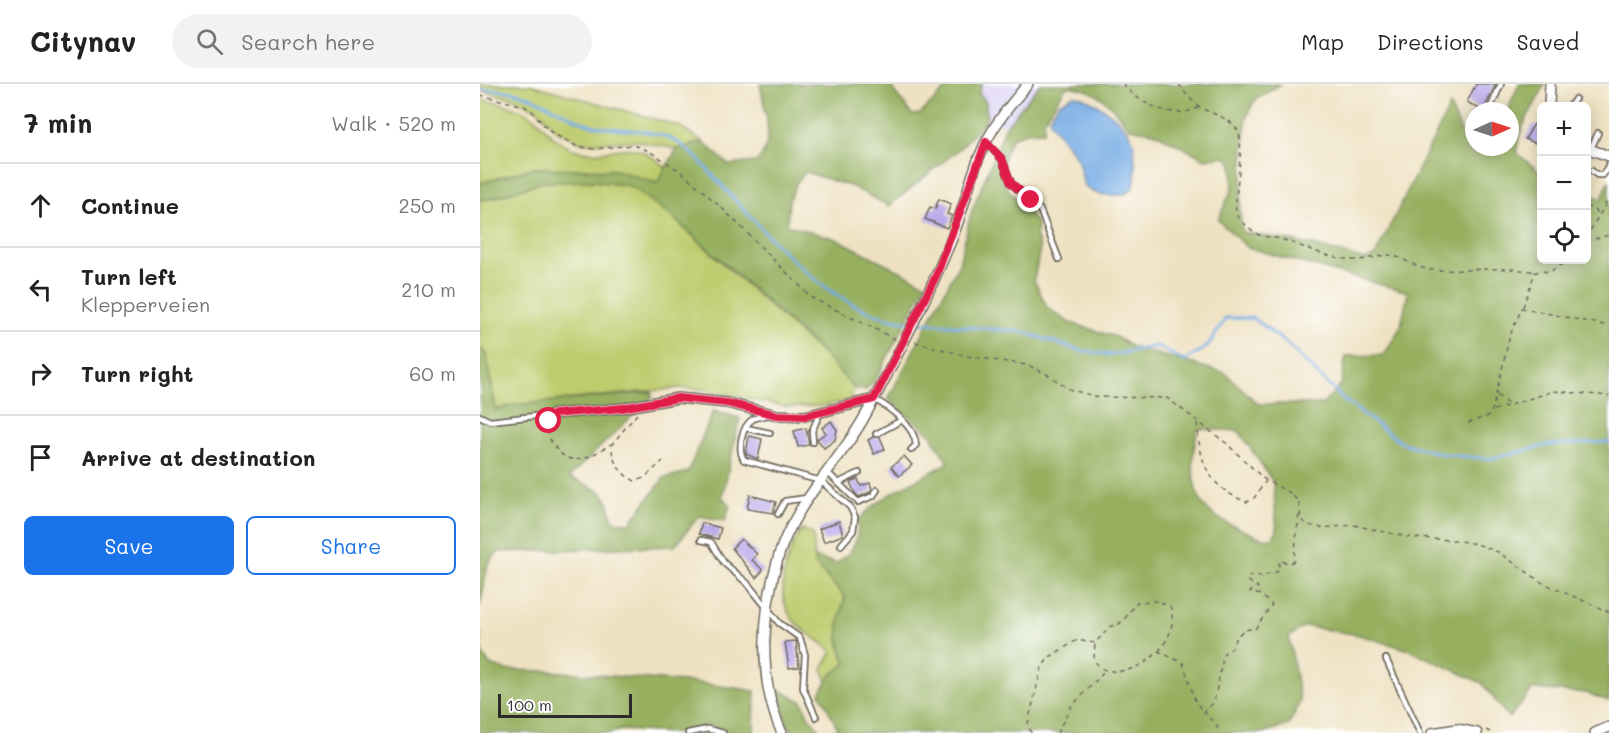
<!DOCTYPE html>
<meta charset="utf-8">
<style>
:root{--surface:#fff;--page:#f2f2f2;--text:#222;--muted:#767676;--line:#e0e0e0;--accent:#1a73e8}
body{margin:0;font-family:Mali,sans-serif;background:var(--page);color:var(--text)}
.controls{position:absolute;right:18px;top:18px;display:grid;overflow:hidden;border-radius:9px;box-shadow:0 3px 15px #0003}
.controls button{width:54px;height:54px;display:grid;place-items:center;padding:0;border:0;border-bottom:2px solid var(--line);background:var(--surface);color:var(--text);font:30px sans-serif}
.compass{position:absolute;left:985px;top:18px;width:54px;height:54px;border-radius:50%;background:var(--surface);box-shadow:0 3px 15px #0003;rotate:87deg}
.scale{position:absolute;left:18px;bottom:15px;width:134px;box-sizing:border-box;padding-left:6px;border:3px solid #2b2b2b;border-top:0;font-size:16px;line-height:21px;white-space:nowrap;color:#2b2b2b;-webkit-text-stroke:4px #fff;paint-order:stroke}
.stop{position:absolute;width:18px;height:18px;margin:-14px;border:4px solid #e11d48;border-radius:50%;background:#fff}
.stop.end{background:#e11d48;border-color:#fff;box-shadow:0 2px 6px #0008}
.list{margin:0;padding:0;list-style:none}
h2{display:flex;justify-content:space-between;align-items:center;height:78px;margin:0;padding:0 24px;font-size:26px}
h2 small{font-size:20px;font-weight:400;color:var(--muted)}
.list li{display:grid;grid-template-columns:39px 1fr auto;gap:18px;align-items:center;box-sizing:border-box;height:84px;padding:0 24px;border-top:2px solid var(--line)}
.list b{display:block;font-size:22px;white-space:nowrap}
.list p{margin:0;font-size:20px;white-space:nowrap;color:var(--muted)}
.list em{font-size:20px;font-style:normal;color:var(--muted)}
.actions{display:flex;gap:12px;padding:18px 24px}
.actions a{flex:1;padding:14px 0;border:2px solid var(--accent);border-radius:9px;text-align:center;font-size:21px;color:var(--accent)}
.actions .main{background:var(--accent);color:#fff}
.icon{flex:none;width:33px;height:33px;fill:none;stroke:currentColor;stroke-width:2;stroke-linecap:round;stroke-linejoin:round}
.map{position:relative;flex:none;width:1129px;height:649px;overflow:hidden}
header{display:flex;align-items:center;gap:36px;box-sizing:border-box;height:84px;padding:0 30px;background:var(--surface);border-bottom:2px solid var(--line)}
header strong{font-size:28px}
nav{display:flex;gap:33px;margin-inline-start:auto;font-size:21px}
.search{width:420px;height:54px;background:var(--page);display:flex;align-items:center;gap:15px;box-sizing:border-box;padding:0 21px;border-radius:33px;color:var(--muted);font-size:22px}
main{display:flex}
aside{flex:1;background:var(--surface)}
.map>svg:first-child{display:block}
.built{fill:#ded5f5}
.green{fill:#becc6e;stroke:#747c4c;stroke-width:1.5}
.forest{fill:#96b061;stroke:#606e46;stroke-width:1.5;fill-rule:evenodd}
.water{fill:#77ace4;stroke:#516c88;stroke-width:1.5}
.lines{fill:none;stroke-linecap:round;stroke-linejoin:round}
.stream{stroke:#77ace4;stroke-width:3}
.building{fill:#b6a7e9}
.service-casing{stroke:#706b60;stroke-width:8}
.minor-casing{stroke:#706b60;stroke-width:12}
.path{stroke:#706b60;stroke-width:1.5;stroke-dasharray:4.5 4.5;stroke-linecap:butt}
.service{stroke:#fff;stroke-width:4.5}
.minor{stroke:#fff;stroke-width:9}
.route{stroke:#e11d48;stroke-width:8}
</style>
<header>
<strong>Citynav</strong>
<div class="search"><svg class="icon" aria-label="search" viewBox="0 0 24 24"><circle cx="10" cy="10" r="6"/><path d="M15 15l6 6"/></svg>Search here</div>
<nav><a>Map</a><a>Directions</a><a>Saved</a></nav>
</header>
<main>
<aside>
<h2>7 min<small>Walk · 520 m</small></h2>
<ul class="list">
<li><svg class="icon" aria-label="ahead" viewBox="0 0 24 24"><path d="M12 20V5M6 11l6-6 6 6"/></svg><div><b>Continue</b></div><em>250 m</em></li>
<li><svg class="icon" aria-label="left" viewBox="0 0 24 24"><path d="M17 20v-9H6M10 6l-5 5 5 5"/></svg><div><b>Turn left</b><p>Klepperveien</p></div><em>210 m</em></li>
<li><svg class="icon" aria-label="right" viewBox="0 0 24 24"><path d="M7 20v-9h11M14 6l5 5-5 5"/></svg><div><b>Turn right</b></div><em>60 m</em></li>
<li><svg class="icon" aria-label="arrive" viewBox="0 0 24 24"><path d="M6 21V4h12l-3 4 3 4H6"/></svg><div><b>Arrive at destination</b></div></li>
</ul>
<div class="actions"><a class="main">Save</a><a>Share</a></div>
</aside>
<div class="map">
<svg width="1129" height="649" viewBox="0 0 1129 649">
<rect width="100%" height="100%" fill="#fff"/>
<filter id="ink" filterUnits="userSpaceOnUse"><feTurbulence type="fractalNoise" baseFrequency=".0167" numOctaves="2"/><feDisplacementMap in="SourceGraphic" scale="12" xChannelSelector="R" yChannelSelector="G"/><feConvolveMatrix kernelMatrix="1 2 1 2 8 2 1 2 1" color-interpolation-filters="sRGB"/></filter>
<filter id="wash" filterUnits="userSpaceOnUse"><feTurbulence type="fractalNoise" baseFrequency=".008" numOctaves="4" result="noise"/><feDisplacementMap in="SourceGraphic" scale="24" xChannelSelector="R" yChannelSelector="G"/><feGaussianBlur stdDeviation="1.35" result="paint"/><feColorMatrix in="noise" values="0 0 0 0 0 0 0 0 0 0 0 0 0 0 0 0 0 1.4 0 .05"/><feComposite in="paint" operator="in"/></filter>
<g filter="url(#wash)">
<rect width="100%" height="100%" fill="#efe2c3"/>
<!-- built -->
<polygon class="built" points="502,0 560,0 526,42 507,36 506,18 499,9"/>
<!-- green -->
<g class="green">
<polygon points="0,0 49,0 199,42 223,58 197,65 156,57 103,59 77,47 57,25 33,14 0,7"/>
<path d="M 0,16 C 16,18 35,21 49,30 C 68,42 70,58 96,66 C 136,77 145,46 186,84 L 177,99 L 135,86 L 53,84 L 0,99 Z"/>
<polygon points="114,97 150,102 189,130 363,289 374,304 370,316 341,322 307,323 228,306 200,304 34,321 16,326 6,270 0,266 0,116 13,114 62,98"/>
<path d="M 322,445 L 333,450 L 335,480 L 365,513 C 359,534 355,558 366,579 L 347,597 L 342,585 L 352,568 C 341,556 325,550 315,538 C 292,512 306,469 322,445 Z"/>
</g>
<!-- forest -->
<g class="forest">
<path d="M 280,0 L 409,0 L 432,31 L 440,30 L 471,0 L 502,0 L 499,9 L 506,18 L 507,36 L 479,65 L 409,122 L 373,103 L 325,88 L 317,98 L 309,116 L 307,141 L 357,155 L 446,200 L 397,293 L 386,306 L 374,304 L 340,266 L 263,196 L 189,130 L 150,102 L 114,97 L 62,98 L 13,114 L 0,116 L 0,99 L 53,84 L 135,86 L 177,99 L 197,65 L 223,58 L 249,81 L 276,78 C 297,61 284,23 280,0 Z"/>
<path d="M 560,0 L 801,0 L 774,17 L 766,35 L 760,129 L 762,148 L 837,162 L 885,176 L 895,172 L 970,22 L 990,68 L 1007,72 L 1011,63 L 1030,63 L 1030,27 L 1027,27 L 1039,0 L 1065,0 C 1055,24 1037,42 1037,69 L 1061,89 L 1062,176 L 1106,176 L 1107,110 L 1122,115 L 1129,96 L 1129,617 L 1106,609 L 1053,605 L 1029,634 L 1002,599 L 930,566 L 879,551 L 825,542 L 809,553 L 820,617 L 809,641 L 782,649 L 314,649 L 307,641 L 299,606 L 322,617 L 329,633 L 342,649 L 358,645 L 340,609 L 350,592 L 366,579 C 355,557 358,535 365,513 L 335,480 L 335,474 L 357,479 C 375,466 378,458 378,436 C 404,409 436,397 468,379 L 451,351 L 408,315 L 479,180 L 491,129 L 526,42 ZM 586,3 C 617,2 631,21 649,44 L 674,48 L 725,75 L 744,72 L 752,79 L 753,103 L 738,136 L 768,164 L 928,208 L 921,242 L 904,271 L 866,272 L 861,301 L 843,320 L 778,320 L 745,289 L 652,263 L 636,253 L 588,238 L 567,223 L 554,196 L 560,164 L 556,151 L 557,139 L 522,98 L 524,72 L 532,54 L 546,48 L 564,47 L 564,36 ZM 718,345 L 759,347 L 793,398 L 797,447 L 792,454 C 781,456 772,450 761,445 C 749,440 734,434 725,423 C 709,404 712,367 718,345 Z"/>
<path d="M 2,265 L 6,270 L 16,326 L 34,321 L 172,308 L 172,313 L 89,393 C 114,406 128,402 132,434 L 138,438 L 150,439 L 184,394 L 208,388 L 233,327 L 260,334 L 242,413 L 250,421 L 245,437 L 219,432 L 195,462 L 18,468 L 8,480 L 0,522 L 0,266 Z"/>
<polygon points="0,547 2,569 10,581 25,586 69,587 219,599 275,607 274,649 250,649 230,641 194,649 141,646 131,649 0,649"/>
</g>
<!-- water -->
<path class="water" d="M 594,11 C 613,14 643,36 652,54 C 655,60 654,70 655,77 C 657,100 656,114 627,111 C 620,110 611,109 606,103 C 600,95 601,81 596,73 C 587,59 576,49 569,35 L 579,19 Z"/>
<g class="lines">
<!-- stream -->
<g class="stream">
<path d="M 0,6 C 9,6 19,5 27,7 C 55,10 85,33 112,41 C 138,48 168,43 193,56 C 213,66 230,89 246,106 C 295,159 354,232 431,238"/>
<polyline points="437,238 543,248 598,266 631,271 677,262 704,277 727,263 746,234 773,234 806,259 863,315 922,359 962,370 1009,375 1068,361 1129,358"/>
</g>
</g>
<g id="blocks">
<!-- building -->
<g class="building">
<polygon points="996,0 1016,0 1003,27 987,18"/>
<polygon points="1054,40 1062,43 1062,62 1045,55"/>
<polygon points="459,115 471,120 467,130 472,132 467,144 445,135 450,123 455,125"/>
<polygon points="351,337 357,346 355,356 344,364 337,355 346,349 342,344"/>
<polygon points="326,344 329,361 318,363 314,347"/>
<polygon points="269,352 282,355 278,375 266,370"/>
<polygon points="393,353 400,353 405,365 394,370 388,356"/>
<polygon points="424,372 432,381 419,392 411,383"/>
<polygon points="378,395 381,402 390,399 392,405 390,408 379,413 375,409 370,398"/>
<polygon points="270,411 296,418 293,429 267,425"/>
<polygon points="359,437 363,451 344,458 339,445"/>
<polygon points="222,439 241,444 238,455 219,450"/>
<polygon points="261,455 277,470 272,476 283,486 276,494 252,464"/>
<polygon points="316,557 319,583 309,584 305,558"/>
</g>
</g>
</g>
<g filter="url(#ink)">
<use href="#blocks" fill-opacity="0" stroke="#706b60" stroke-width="1.5"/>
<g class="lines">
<defs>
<g id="service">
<polyline points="1090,22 1095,15"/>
<polyline points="1009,27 1021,0"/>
<polyline points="506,59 522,75 531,99 560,126 579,175"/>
<polyline points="1110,67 1118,49"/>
<polyline points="1112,87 1117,91 1123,91 1129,80"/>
<path d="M 394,315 C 410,324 435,342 436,361 L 431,366"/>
<path d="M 288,331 C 284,332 277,333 273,335 C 262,342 257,365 264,376 L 341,397 L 370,423 L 375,433 L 373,447 L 361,461"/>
<polyline points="0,332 10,337 74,330"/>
<polyline points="266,344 290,349"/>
<polyline points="396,350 422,336"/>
<polyline points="333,358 332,347 340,329"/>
<polyline points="347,388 378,418 393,412 397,406"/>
<polyline points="358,399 379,389"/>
<polyline points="298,430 305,417 327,414"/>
<polyline points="221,456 231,458 244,479 267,499 299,539 320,554 325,571 323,604 336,633"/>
<polyline points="906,575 940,649"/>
<polyline points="208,649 228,645 243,649"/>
</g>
<g id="minor">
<polyline points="1069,22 1070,0"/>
<polyline points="1106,64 1129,72"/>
<polyline points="74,330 142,324 198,314 247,319 297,331 325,332 394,315"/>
<path d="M 302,649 C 277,595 282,527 299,471 C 315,419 359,379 385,332 C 416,275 446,217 471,157 C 483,129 488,99 500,71 C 511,44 529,22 548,0"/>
<polyline points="952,649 977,645 997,649"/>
<polyline points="1115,649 1129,643"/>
</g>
</defs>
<!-- service casing -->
<use href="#service" class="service-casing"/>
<!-- minor casing -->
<use href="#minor" class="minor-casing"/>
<!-- path -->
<g class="path">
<path d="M 643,0 C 657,19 696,38 719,23"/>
<path d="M 699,0 C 704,8 712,18 720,23 C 733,31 750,33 758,47 C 766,65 751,124 757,132 C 761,137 772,147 777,150 C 784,154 796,153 804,156 C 827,164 849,174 873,176 C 886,177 897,171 909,171 C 918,171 938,185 952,186 C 987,188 1022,181 1055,188"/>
<polyline points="0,11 44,22 52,27 69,47 96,62 114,65 153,61 169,67 203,89 243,125 332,214 415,255"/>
<polyline points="1106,122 1119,129"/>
<polyline points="1106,154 1129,114"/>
<polyline points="1106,157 1129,151"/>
<polyline points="1043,223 1055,188 1071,187 1089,176"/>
<polyline points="435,258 487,272 547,281 567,290 589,305 617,313 687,314 746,359 784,395 812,410 819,419 821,436 829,441 842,444 874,441 932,454 974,456 997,460 1018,468 1063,499 1129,528"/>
<polyline points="1017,311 1029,321"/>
<polyline points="1014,326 1074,307 1129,312"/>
<path d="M 157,330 L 132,360 C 131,377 140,390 155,397 L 164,394 L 183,377"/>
<path d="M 68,337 C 66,346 68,353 73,360 C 90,387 110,373 131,360"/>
<path d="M 717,339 C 720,378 727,403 767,418 L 774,414 L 786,397"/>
<polyline points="988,339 1011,331 1030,251 1042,224 1129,242"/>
<polyline points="678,567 703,579 716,619 737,642 738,649"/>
<path d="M 723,629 L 734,618 L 744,569 L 752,564 C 755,552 762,544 775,545 L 792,521 L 781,511 L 770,508 L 778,503 L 768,497 L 768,494 L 772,491 L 781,493 L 799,487 L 799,477 L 811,479 L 814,476 L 819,429"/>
<polyline points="1006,646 1012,649"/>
<path d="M 551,649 L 548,639 L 561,586 L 568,574 L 597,556 L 615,559 L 631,542 L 638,541 L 646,533 L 657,518 L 677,517 L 690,522 C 703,559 655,599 620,584 L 614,576 L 615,559"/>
<polyline points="577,649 590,624 625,587"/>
</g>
<!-- service -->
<use href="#service" class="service"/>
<!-- minor -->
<use href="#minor" class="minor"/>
</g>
</g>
<g class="lines" filter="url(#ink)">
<!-- route -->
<polyline class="route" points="69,337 74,330 142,324 198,314 247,319 297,331 325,332 394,315 456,192 506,58 522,75 531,99 551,116"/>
</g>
</svg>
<div class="controls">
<button>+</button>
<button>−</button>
<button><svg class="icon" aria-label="locate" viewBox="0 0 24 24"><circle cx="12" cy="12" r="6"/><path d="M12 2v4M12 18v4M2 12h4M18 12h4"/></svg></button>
</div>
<svg class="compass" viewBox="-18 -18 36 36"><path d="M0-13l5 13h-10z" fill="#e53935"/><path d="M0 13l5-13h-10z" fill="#767676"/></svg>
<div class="scale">100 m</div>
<div class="stop" style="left:69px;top:337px"></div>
<div class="stop end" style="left:551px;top:116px"></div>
</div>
</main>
